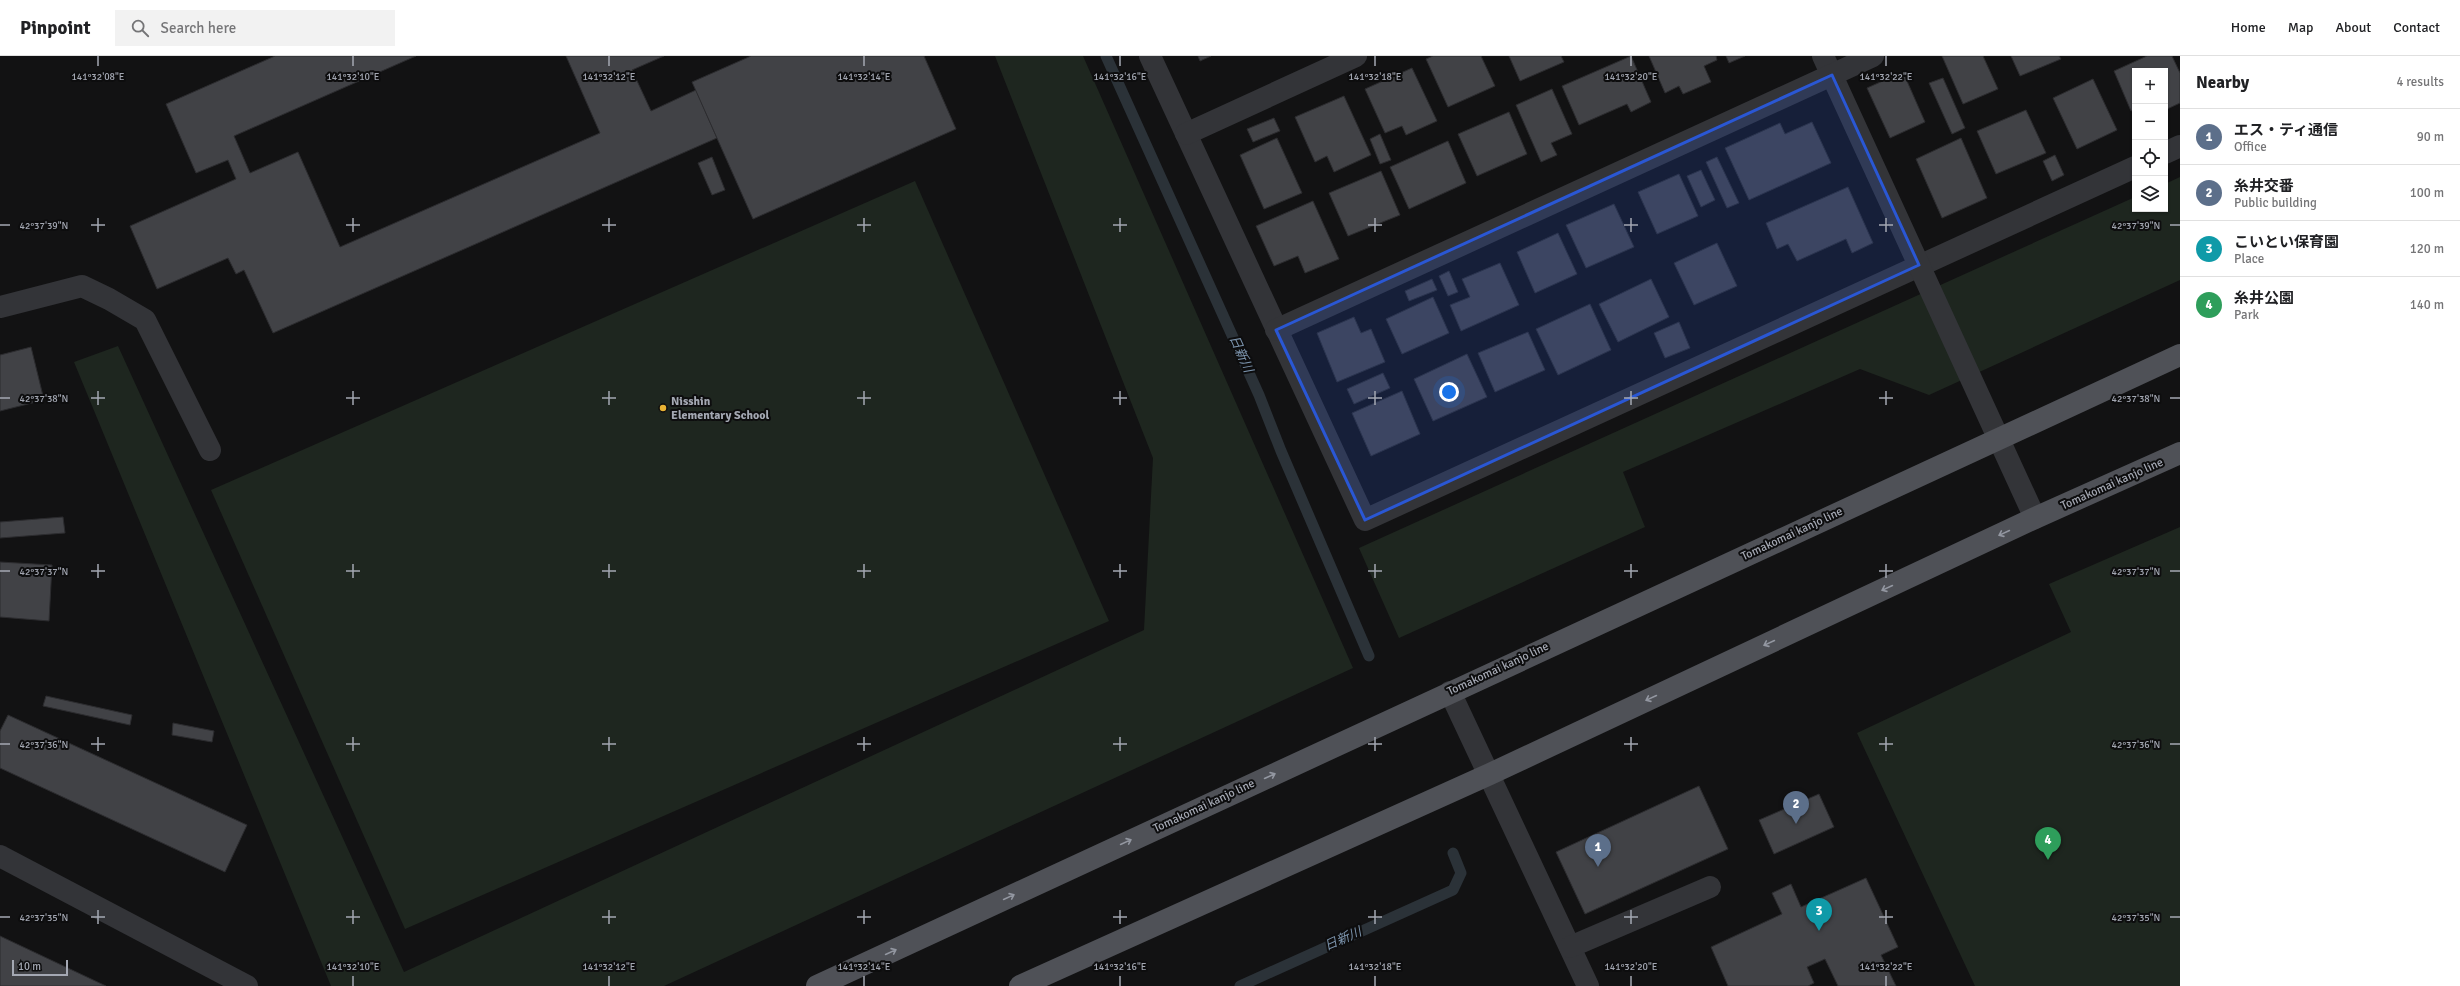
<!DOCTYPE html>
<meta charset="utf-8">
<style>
:root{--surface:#fff;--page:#f2f2f2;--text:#202124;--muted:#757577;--line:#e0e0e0;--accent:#7a632b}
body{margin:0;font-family:Signika,"Noto Sans JP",sans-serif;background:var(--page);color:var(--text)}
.controls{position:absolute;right:12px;top:12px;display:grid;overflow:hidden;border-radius:0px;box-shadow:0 1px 3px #0004}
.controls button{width:36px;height:36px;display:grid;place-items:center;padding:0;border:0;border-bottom:1px solid var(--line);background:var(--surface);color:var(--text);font:20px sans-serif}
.scale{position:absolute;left:12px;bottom:10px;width:56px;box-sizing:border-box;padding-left:4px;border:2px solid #a4a8b3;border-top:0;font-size:11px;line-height:14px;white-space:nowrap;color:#a4a8b3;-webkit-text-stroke:3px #0d0d0e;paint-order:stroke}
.you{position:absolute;left:1449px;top:336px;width:14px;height:14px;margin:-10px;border:3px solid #fff;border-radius:50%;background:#1a73e8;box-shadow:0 0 0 6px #1a73e833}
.badge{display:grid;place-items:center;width:26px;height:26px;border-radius:50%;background:var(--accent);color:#fff;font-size:13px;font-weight:700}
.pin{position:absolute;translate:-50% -33px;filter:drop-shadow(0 1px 2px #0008)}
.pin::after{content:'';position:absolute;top:21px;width:14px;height:12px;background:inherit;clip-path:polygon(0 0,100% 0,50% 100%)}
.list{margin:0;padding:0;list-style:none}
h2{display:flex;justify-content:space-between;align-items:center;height:52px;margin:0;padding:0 16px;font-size:17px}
h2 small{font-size:13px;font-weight:400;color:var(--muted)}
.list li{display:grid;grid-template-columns:26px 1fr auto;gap:12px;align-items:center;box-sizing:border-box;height:56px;padding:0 16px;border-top:1px solid var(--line)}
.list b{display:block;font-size:15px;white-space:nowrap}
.list p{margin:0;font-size:13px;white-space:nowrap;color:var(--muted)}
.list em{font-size:13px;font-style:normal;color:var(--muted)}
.icon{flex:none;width:22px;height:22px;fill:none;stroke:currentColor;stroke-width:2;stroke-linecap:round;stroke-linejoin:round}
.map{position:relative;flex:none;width:2180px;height:930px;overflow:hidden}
header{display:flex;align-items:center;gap:24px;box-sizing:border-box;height:56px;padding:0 20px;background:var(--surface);border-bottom:1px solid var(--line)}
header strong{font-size:19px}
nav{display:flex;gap:22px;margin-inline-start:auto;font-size:14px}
.search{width:280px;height:36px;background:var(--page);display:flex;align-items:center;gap:10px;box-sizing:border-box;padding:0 14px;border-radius:0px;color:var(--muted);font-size:15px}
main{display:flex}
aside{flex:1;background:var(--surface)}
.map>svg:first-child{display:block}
.green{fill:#1e261f}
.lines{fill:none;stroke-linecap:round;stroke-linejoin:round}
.stream{stroke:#2b3238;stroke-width:11}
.building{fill:#414246;stroke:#2c2c2f}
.minor{stroke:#333438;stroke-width:22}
.major{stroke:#4f5157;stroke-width:22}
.oneway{stroke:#9397a1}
.marked{fill:#2a57d4;fill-opacity:0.2;stroke:#2a57d4;stroke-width:3;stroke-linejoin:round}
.ticks{fill:none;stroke:#a4a8b3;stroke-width:1.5}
.poi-dot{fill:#e9b334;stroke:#0d0d0e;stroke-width:1.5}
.labels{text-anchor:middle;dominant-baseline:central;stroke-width:4;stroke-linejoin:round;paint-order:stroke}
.poi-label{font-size:12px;font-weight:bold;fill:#a4a8b3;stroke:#0d0d0e;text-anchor:start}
.street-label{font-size:12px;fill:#a4a8b3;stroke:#0d0d0e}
.water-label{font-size:13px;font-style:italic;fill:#7c94ad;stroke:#0d0d0e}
.ticks-label{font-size:10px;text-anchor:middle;fill:#a4a8b3;stroke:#0d0d0e;stroke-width:4;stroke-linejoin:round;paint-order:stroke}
</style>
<header>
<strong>Pinpoint</strong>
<div class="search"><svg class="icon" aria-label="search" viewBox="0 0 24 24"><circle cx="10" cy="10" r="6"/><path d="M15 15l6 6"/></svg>Search here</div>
<nav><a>Home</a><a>Map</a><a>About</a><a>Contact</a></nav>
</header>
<main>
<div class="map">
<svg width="2180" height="930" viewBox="0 0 2180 930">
<rect width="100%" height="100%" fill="#121213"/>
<!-- green -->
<g class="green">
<polygon points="995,0 1083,0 1353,612 664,930 331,930 74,306 118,290 404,916 1144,574 1153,402"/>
<polygon points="2180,121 2180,224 1929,339 1860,313 1623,416 1645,471 1399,582 1359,492 2135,141 2135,153 2165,153 2165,128"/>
<polygon points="915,125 1109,565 405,873 211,434"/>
<polygon points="2180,471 2180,930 1975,930 1857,677 2071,576 2049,528"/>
</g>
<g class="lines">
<!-- stream -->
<g class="stream">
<polyline points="1106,0 1259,339 1281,395 1369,600"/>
<polyline points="1240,930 1453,834 1461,817 1453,797"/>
</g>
</g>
<!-- building -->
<g class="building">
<polygon points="275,0 416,0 234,80 250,117 298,96 340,191 600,77 566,0 664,0 632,14 651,55 696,34 717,82 273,277 244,214 236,218 228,202 157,233 130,170 236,123 228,104 196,117 166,48"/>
<polygon points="751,0 924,0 956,73 753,163 692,26"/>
<polygon points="1198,0 1211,0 1200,5"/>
<polygon points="1433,0 1481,0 1495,30 1448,51 1426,3"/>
<polygon points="1509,0 1561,0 1564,6 1520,25"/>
<polygon points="1631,0 1651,46 1631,56 1627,48 1579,69 1562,30"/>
<polygon points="1649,0 1716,0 1717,4 1704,10 1711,26 1683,38 1679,30 1665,37"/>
<polygon points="1726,0 1745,0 1729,7"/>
<polygon points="1942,0 1983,0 1998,33 1963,48"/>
<polygon points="2011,0 2059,0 2061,3 2020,20"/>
<polygon points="2147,0 2172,0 2180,17 2180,47 2165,54 2165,15 2135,15 2135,53 2131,55 2114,15"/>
<polygon points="1412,12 1437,65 1406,79 1402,70 1385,77 1365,33"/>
<polygon points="1903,16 1925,66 1890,82 1867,32"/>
<polygon points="1943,22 1965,72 1952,78 1929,27"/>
<polygon points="2093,23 2117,74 2077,93 2053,42"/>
<polygon points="1552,33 1572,78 1551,87 1557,99 1541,106 1516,49"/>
<polygon points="1344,40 1371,99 1334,116 1327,100 1315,106 1295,61"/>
<polygon points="2026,54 2046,97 1996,118 1977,75"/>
<polygon points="1509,56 1527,98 1477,120 1458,78"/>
<polygon points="1274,62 1280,75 1253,86 1247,73"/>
<polygon points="1812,66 1831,107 1749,144 1725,92 1780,67 1785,78"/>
<polygon points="1380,78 1391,104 1380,108 1370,83"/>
<polygon points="1277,82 1302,137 1264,153 1240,99"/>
<polygon points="1961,82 1987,142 1942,162 1916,103"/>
<polygon points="1448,85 1466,127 1409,153 1390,111"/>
<polygon points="2055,99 2064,119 2052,125 2043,105"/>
<polygon points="712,101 725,134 712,139 698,107"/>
<polygon points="1717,101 1739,147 1727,152 1706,106"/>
<polygon points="1701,114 1715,144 1701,151 1687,120"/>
<polygon points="1381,115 1400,159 1348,180 1329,137"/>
<polygon points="1679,118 1698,160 1657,178 1638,136"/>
<polygon points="1848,131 1873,187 1852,197 1846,183 1797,205 1788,188 1777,193 1766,167"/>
<polygon points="1313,145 1339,203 1305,217 1298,200 1274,210 1256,170"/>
<polygon points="1614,148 1634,191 1586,212 1566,169"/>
<polygon points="1558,177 1577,218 1535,237 1517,196"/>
<polygon points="1717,187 1737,230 1694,249 1674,207"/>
<polygon points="1500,207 1519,249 1461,275 1450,249 1470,241 1462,223"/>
<polygon points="1449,215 1458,236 1448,240 1439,220"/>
<polygon points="1432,223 1437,234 1409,245 1405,235"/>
<polygon points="1651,223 1669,261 1618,286 1599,248"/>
<polygon points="1433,241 1449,277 1402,298 1386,263"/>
<polygon points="1590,248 1611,294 1558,319 1536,273"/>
<polygon points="1354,261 1361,277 1371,273 1385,306 1337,326 1317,277"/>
<polygon points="1679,266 1690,292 1665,302 1654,277"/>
<polygon points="1528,276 1545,314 1495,336 1478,297"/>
<polygon points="31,291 44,344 0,355 0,299"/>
<polygon points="1467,298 1487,341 1433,365 1414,323"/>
<polygon points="1383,317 1390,332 1354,348 1347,333"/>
<polygon points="1402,335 1420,378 1371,400 1352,357"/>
<polygon points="63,461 65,477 0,482 0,466"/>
<polygon points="0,506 52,509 49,565 0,561"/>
<polygon points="46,640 132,659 130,669 43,650"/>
<polygon points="8,659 247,769 225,816 0,712 0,675"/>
<polygon points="173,667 214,675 212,686 172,679"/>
<polygon points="1699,730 1728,793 1585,858 1556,796"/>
<polygon points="1819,738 1834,771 1774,798 1759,764"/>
<polygon points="1866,822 1898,891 1881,899 1896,930 1838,930 1825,903 1807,911 1814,927 1808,930 1728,930 1711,891 1782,858 1772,837 1791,828 1801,851"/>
<polygon points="0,880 106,930 0,930"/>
</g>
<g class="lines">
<!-- minor -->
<g class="minor">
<polyline points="1150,0 1365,464 2135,111"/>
<polyline points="1823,0 2035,462"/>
<polyline points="1186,78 1356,0"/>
<polyline points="2165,97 2180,90"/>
<polyline points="0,251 82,230 109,243 145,264 210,394"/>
<polyline points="1276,274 1873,0"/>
<polyline points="1450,636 1588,930"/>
<polyline points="0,800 247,930"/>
<polyline points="1570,891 1710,831"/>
</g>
<!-- major -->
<g class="major">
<polyline points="817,930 2180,299"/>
<polyline points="1020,930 1490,718 2035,462 2180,397"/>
</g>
</g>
<!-- one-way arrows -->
<defs><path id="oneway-shaft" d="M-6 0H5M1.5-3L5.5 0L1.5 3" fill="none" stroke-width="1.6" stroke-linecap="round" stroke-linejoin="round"/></defs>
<g class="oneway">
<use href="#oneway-shaft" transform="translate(2004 477) rotate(155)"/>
<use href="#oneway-shaft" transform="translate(1887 532) rotate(155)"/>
<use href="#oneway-shaft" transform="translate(1769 587) rotate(155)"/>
<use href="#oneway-shaft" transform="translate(1651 642) rotate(155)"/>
<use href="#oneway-shaft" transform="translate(1270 720) rotate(-25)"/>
<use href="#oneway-shaft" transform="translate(1126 786) rotate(-25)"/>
<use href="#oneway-shaft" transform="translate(1009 841) rotate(-25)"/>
<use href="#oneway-shaft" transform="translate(891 896) rotate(-25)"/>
</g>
<!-- marked area -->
<path class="marked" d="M 1832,19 L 1919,209 L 1365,464 L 1276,274 Z"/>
<!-- ticks -->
<path class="ticks" d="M 98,0 L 98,10M 353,0 L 353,10M 609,0 L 609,10M 864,0 L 864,10M 1120,0 L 1120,10M 1375,0 L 1375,10M 1631,0 L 1631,10M 1886,0 L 1886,10M 98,162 L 98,176M 353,162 L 353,176M 609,162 L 609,176M 864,162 L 864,176M 1120,162 L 1120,176M 1375,162 L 1375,176M 1631,162 L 1631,176M 1886,162 L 1886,176M 0,169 L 10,169M 91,169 L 105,169M 346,169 L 360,169M 602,169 L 616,169M 857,169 L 871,169M 1113,169 L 1127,169M 1368,169 L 1382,169M 1624,169 L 1638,169M 1879,169 L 1893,169M 2170,169 L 2180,169M 98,335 L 98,349M 353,335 L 353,349M 609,335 L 609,349M 864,335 L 864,349M 1120,335 L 1120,349M 1375,335 L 1375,349M 1631,335 L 1631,349M 1886,335 L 1886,349M 0,342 L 10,342M 91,342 L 105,342M 346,342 L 360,342M 602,342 L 616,342M 857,342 L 871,342M 1113,342 L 1127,342M 1368,342 L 1382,342M 1624,342 L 1638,342M 1879,342 L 1893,342M 2170,342 L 2180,342M 98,508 L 98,522M 353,508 L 353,522M 609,508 L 609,522M 864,508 L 864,522M 1120,508 L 1120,522M 1375,508 L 1375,522M 1631,508 L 1631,522M 1886,508 L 1886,522M 0,515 L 10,515M 91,515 L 105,515M 346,515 L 360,515M 602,515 L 616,515M 857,515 L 871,515M 1113,515 L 1127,515M 1368,515 L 1382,515M 1624,515 L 1638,515M 1879,515 L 1893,515M 2170,515 L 2180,515M 98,681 L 98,695M 353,681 L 353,695M 609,681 L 609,695M 864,681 L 864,695M 1120,681 L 1120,695M 1375,681 L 1375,695M 1631,681 L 1631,695M 1886,681 L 1886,695M 0,688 L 10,688M 91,688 L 105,688M 346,688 L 360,688M 602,688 L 616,688M 857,688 L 871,688M 1113,688 L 1127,688M 1368,688 L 1382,688M 1624,688 L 1638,688M 1879,688 L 1893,688M 2170,688 L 2180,688M 98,854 L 98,868M 353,854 L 353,868M 609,854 L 609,868M 864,854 L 864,868M 1120,854 L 1120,868M 1375,854 L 1375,868M 1631,854 L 1631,868M 1886,854 L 1886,868M 0,861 L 10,861M 91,861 L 105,861M 346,861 L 360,861M 602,861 L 616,861M 857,861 L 871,861M 1113,861 L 1127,861M 1368,861 L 1382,861M 1624,861 L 1638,861M 1879,861 L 1893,861M 2170,861 L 2180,861M 353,920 L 353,930M 609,920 L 609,930M 864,920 L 864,930M 1120,920 L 1120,930M 1375,920 L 1375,930M 1631,920 L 1631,930M 1886,920 L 1886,930"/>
<!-- markers -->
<circle class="poi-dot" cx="663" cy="352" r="4"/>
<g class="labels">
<!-- poi labels -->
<g class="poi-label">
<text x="671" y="345">Nisshin<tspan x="671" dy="14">Elementary School</tspan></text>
</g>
<!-- street labels -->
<g class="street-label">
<text transform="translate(2112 428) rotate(-24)">Tomakomai kanjo line</text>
<text transform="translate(1792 478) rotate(-25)">Tomakomai kanjo line</text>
<text transform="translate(1498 613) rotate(-25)">Tomakomai kanjo line</text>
<text transform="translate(1204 750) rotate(-25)">Tomakomai kanjo line</text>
</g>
<!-- water labels -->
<g class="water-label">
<text transform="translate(1241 298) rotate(66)">日新川</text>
<text transform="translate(1343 883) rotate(-24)">日新川</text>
</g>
</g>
<g class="ticks-label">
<text x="98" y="24">141°32'08"E</text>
<text x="353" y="24">141°32'10"E</text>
<text x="609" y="24">141°32'12"E</text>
<text x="864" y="24">141°32'14"E</text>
<text x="1120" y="24">141°32'16"E</text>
<text x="1375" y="24">141°32'18"E</text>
<text x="1631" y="24">141°32'20"E</text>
<text x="1886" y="24">141°32'22"E</text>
<text x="44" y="173">42°37'39"N</text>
<text x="2136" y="173">42°37'39"N</text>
<text x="44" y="346">42°37'38"N</text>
<text x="2136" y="346">42°37'38"N</text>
<text x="44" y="519">42°37'37"N</text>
<text x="2136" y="519">42°37'37"N</text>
<text x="44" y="692">42°37'36"N</text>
<text x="2136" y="692">42°37'36"N</text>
<text x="44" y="865">42°37'35"N</text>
<text x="2136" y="865">42°37'35"N</text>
<text x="353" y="914">141°32'10"E</text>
<text x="609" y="914">141°32'12"E</text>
<text x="864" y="914">141°32'14"E</text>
<text x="1120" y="914">141°32'16"E</text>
<text x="1375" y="914">141°32'18"E</text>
<text x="1631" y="914">141°32'20"E</text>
<text x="1886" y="914">141°32'22"E</text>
</g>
</svg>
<div class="controls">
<button>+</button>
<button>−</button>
<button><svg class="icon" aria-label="locate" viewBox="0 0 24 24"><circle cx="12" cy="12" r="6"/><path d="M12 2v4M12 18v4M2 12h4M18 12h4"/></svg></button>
<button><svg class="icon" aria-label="layers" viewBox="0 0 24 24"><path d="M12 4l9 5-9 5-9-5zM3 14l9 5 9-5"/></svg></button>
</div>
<div class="scale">10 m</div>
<div class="you"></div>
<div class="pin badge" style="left:1598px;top:811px;background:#5c6f8a">1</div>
<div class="pin badge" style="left:1796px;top:768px;background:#5c6f8a">2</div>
<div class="pin badge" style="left:1819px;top:875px;background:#0f9aa8">3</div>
<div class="pin badge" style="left:2048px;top:804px;background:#2e9e5b">4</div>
</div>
<aside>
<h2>Nearby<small>4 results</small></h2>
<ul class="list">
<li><span class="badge" style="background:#5c6f8a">1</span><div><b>エス・ティ通信</b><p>Office</p></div><em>90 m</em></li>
<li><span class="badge" style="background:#5c6f8a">2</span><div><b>糸井交番</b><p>Public building</p></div><em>100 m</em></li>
<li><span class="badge" style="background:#0f9aa8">3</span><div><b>こいとい保育園</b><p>Place</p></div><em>120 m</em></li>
<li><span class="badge" style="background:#2e9e5b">4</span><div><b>糸井公園</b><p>Park</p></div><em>140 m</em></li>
</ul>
</aside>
</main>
